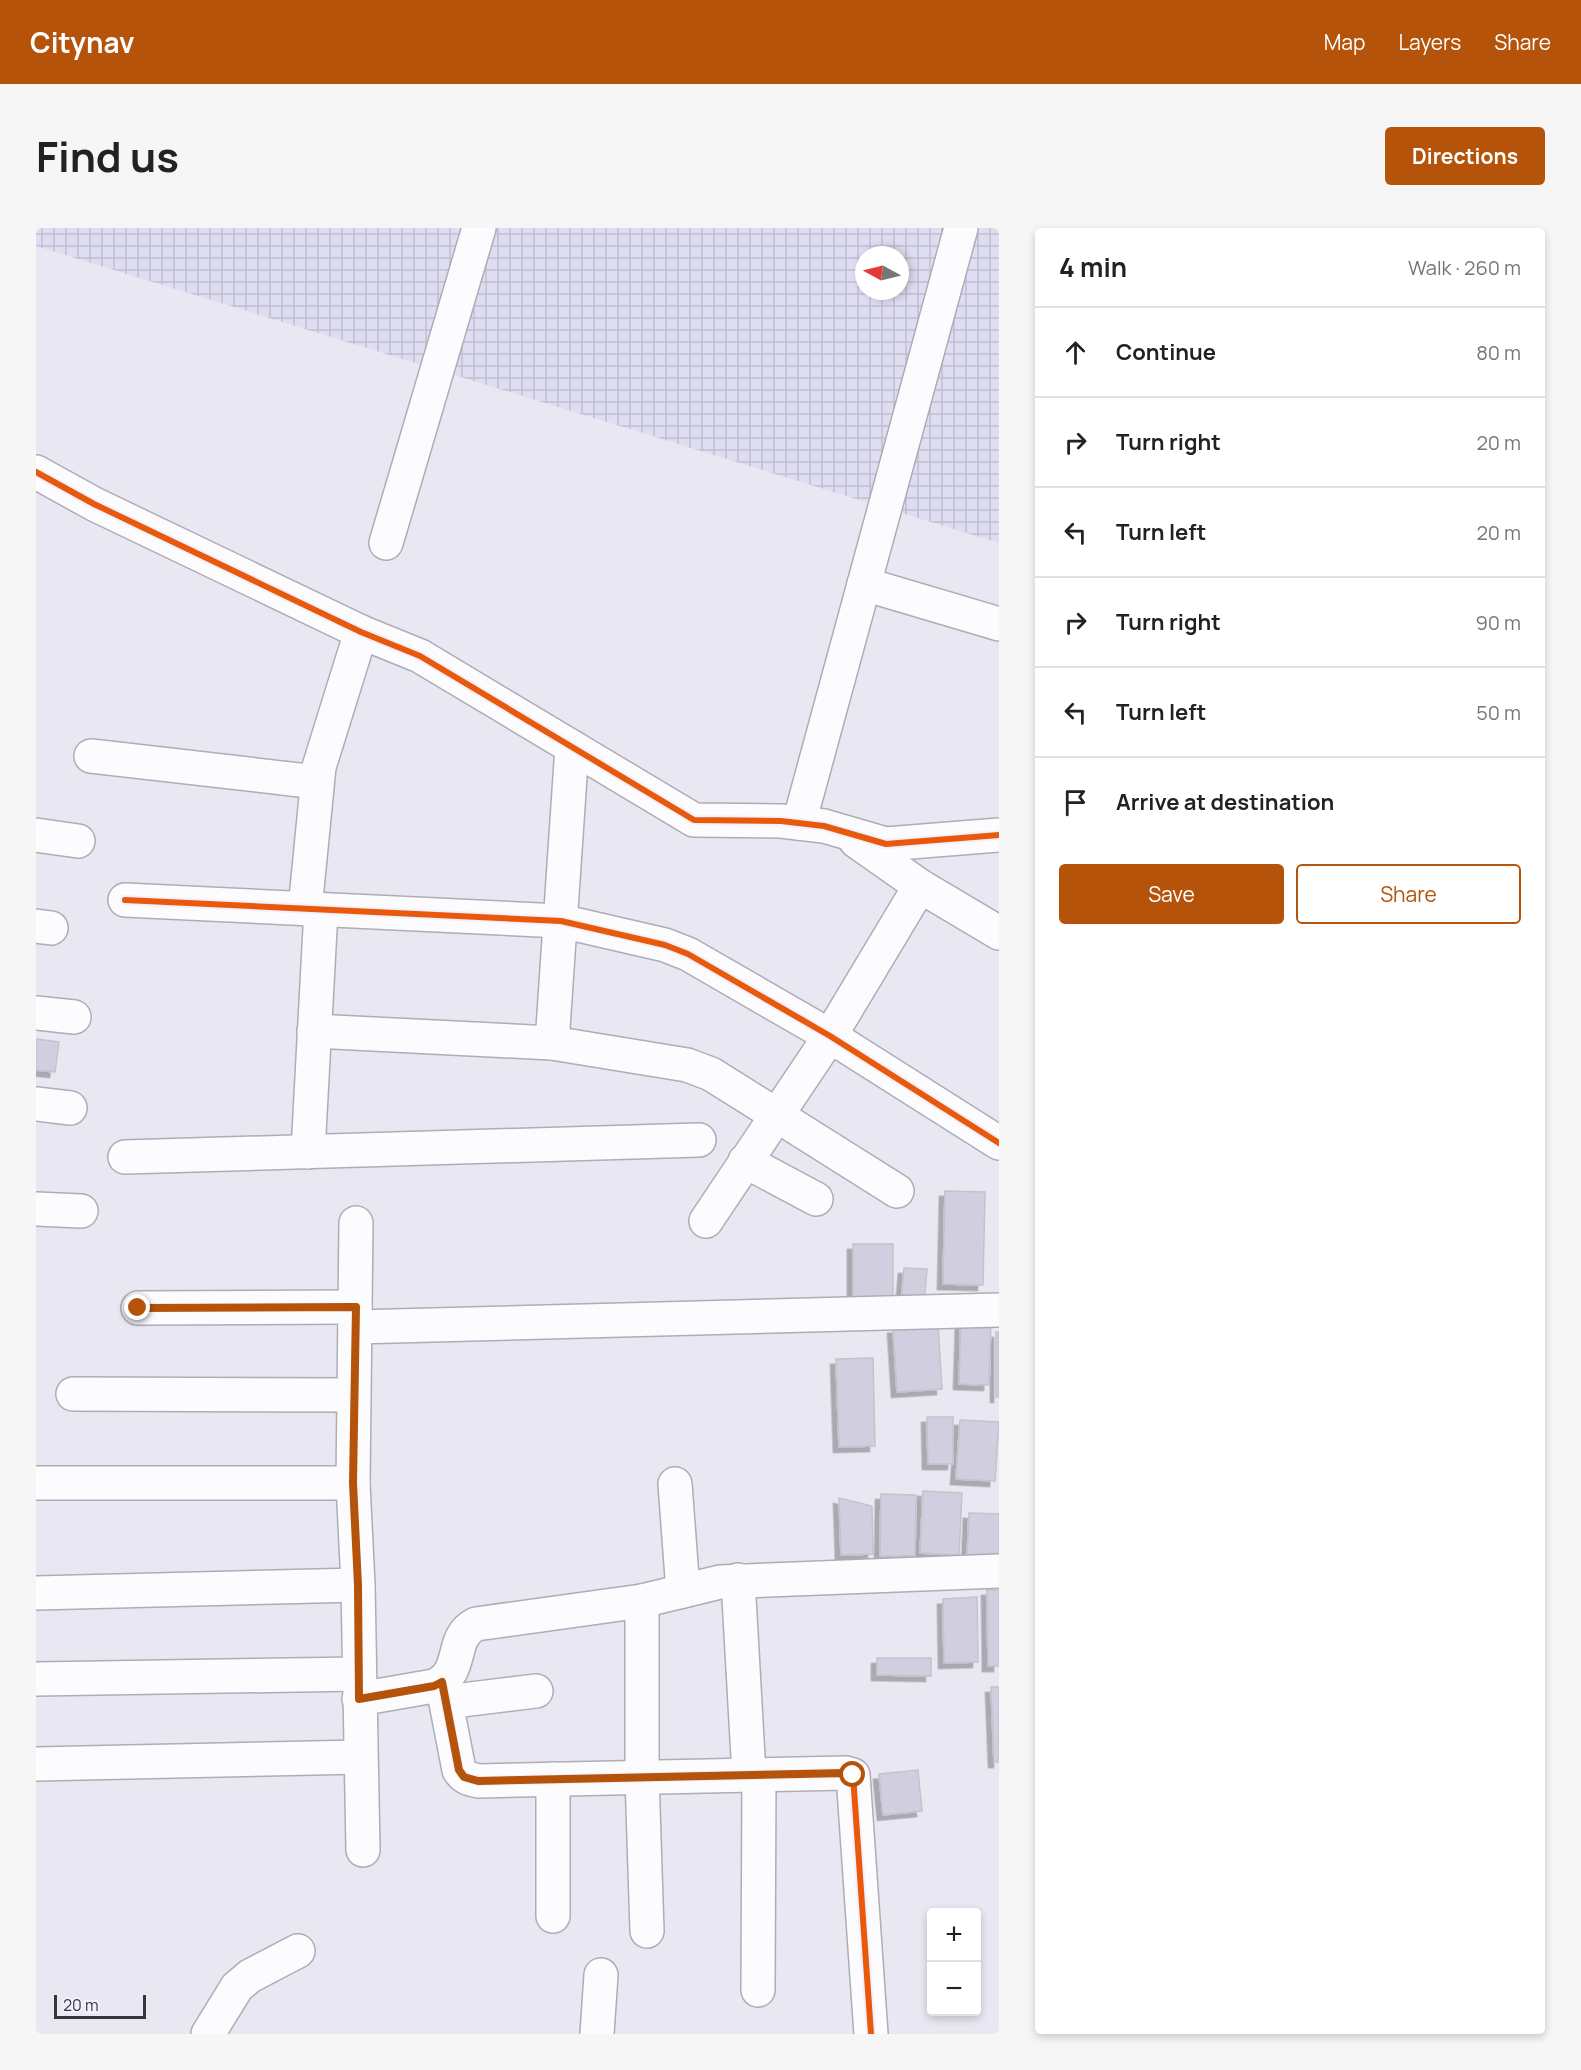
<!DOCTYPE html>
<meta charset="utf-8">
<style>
:root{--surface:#fff;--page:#f6f6f6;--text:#222;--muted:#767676;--line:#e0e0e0;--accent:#b45309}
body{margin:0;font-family:Manrope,sans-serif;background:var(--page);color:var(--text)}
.controls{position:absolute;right:18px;bottom:18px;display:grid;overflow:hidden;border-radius:6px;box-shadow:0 3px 9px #0003}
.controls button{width:54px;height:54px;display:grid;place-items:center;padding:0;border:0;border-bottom:2px solid var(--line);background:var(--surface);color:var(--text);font:30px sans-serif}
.compass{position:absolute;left:819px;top:18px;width:54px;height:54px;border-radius:50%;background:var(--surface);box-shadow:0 3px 9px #0003;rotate:277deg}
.scale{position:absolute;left:18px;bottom:15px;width:92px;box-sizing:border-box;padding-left:6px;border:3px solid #37363e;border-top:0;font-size:16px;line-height:21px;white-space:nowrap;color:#37363e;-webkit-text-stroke:4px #f2f0fd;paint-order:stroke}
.stop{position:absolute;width:18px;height:18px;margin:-14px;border:4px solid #b45309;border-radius:50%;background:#fff}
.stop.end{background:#b45309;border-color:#fff;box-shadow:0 2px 6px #0008}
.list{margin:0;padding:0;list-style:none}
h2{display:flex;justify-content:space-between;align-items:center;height:78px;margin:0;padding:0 24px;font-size:26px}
h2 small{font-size:20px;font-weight:400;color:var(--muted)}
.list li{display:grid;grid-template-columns:39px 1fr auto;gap:18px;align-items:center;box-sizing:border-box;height:90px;padding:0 24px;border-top:2px solid var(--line)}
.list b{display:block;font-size:22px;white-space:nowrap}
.list em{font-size:20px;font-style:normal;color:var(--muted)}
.actions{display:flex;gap:12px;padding:18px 24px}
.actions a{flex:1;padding:14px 0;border:2px solid var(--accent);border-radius:6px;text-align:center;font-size:21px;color:var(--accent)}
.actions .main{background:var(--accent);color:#fff}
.icon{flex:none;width:33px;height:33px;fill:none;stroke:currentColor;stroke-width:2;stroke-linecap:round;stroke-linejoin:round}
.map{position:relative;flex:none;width:963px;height:1806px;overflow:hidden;border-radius:6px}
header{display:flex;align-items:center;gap:36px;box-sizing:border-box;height:84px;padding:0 30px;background:var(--accent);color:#fff}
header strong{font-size:28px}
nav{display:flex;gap:33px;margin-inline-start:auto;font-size:21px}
.intro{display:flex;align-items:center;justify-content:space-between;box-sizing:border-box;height:144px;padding:0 36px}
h1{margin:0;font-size:42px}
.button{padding:15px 27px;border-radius:6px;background:var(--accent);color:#fff;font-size:21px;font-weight:700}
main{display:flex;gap:36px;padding:0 36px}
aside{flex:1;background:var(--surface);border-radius:6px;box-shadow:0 3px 9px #0003}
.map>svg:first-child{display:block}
.industrial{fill:url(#industrial-grid);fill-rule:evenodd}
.building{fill:#d1cfdf;stroke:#c4c3cc;stroke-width:1.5;filter:url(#shadow)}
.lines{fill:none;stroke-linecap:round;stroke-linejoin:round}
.minor-casing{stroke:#aeadb6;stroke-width:36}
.minor{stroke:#fcfbfd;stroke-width:33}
.cycleway-casing{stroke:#f2f0fd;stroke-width:10}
.cycleway{stroke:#e8590c;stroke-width:6}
.route{stroke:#b45309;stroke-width:8}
</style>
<header>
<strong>Citynav</strong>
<nav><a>Map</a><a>Layers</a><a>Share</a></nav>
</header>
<div class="intro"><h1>Find us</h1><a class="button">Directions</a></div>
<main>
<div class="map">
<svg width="963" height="1806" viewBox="0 0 963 1806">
<defs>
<pattern id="industrial-grid" width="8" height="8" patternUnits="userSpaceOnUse" patternTransform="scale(1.5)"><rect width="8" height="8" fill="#dfddf1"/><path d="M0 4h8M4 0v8" fill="none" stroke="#c0bed0"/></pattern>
<filter id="shadow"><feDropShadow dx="-5.5" dy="5.5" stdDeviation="0" flood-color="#0004"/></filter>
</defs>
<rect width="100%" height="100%" fill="#e8e7f2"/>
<!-- industrial -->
<path class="industrial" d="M 0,0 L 963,0 L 963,315 L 0,18 ZM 828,27 L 864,27 L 864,63 L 828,63 Z"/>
<!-- building -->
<g class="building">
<polygon points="0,811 23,814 19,844 0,842"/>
<polygon points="909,963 949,964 947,1057 907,1056"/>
<rect x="817" y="1016" width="40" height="53"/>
<polygon points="868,1040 891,1041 888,1076 865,1075"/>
<polygon points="925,1090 955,1091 953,1157 923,1156"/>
<polygon points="902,1097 906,1161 861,1164 857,1100"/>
<rect x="960" y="1104" width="3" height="65"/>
<polygon points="837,1130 839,1218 803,1219 800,1131"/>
<polygon points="891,1189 917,1189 917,1236 892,1236"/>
<polygon points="924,1192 963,1194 959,1253 920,1251"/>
<polygon points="887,1263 926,1265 923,1327 884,1325"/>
<polygon points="845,1266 880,1267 879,1328 844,1328"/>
<polygon points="803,1270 836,1278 837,1326 805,1327"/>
<polygon points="933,1285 963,1286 963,1332 931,1331"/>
<polygon points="951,1362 963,1362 963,1438 952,1438"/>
<polygon points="941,1369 942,1434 908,1435 907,1371"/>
<polygon points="841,1430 895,1430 895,1448 841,1447"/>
<polygon points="955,1459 963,1459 963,1534 958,1534"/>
<polygon points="882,1542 886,1583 847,1587 843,1546"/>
</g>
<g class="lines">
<defs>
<g id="minor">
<polyline points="0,244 58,276 325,404 384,428 658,592 745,593 788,598 850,616 963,607"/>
<polyline points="350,315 443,0"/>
<polyline points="828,356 963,396"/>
<polyline points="55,528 281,554"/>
<polyline points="763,595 925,0"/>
<polyline points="0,607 42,613"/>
<polyline points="820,613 884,658 963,705"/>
<polyline points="89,672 525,693 629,717 652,726 794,808 963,915"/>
<polyline points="269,681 283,539 325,404"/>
<polyline points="0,698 15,700"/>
<polyline points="0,785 38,789"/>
<polyline points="278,803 516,815 651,837 675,846 861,963"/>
<polyline points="516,815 536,519"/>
<polyline points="0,876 34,880"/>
<polyline points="272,924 285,682"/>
<polyline points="89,929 663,912"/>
<polyline points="709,933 780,971"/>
<polyline points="0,981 45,983"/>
<polyline points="670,993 794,808 884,658"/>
<polyline points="320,995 317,1255 322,1357 327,1622"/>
<polyline points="102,1080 319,1079"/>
<polyline points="319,1099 963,1082"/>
<polyline points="37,1166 317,1167"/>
<polyline points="0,1255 317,1255"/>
<polyline points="639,1256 647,1363"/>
<polyline points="702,1352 713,1547"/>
<polyline points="0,1365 322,1357"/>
<polyline points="606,1373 606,1548 611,1703"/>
<polyline points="0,1451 323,1446"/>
<path d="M 406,1454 L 423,1542 C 428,1550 433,1551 443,1553 L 810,1545 L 817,1547 L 835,1806"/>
<path d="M 323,1471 L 398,1458 C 430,1444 412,1410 440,1396 L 606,1373 L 684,1354 L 963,1343"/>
<polyline points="410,1474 500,1463"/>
<polyline points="0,1536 324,1529"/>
<polyline points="517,1688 517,1551"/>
<polyline points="722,1762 723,1547"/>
<polyline points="172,1806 201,1759 214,1748 262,1723"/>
<polyline points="561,1806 565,1747"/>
</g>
</defs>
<!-- minor casing -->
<use href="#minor" class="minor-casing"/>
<!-- minor -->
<use href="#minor" class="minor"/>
<defs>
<g id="cycleway">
<polyline points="0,244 58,276 325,404 384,428 658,592 745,593 788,598 850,616 963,607"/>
<polyline points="89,672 525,693 629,717 652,726 794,808 963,915"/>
<path d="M 406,1454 L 423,1542 C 428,1550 433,1551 443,1553 L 810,1545 L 817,1547 L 835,1806"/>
</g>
</defs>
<!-- cycleway casing -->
<use href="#cycleway" class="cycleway-casing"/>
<!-- cycleway -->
<use href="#cycleway" class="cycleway"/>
</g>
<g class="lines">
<!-- route -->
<polyline class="route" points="102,1080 320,1079 317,1255 322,1357 323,1471 398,1458 406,1454 423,1542 428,1549 442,1553 810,1545 817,1547"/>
</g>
</svg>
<div class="controls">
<button>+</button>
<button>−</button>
</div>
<svg class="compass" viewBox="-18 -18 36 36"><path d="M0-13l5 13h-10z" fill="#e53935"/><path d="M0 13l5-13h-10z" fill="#767676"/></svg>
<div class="scale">20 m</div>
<div class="stop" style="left:817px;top:1547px"></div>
<div class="stop end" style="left:102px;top:1080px"></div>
</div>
<aside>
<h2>4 min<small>Walk · 260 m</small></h2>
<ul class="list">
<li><svg class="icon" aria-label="ahead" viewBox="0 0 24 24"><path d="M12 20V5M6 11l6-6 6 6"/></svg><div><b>Continue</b></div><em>80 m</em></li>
<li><svg class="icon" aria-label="right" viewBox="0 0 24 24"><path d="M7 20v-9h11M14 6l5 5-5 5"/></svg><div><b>Turn right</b></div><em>20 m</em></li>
<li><svg class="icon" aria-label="left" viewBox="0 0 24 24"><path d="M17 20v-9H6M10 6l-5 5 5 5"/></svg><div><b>Turn left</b></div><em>20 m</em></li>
<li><svg class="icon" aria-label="right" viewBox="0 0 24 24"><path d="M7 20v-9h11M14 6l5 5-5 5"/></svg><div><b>Turn right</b></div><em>90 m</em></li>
<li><svg class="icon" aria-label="left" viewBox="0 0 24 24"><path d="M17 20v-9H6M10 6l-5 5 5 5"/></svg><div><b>Turn left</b></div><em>50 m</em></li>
<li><svg class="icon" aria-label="arrive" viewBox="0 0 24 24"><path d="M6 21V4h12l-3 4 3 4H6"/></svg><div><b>Arrive at destination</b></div></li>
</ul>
<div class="actions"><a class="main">Save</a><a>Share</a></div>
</aside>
</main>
